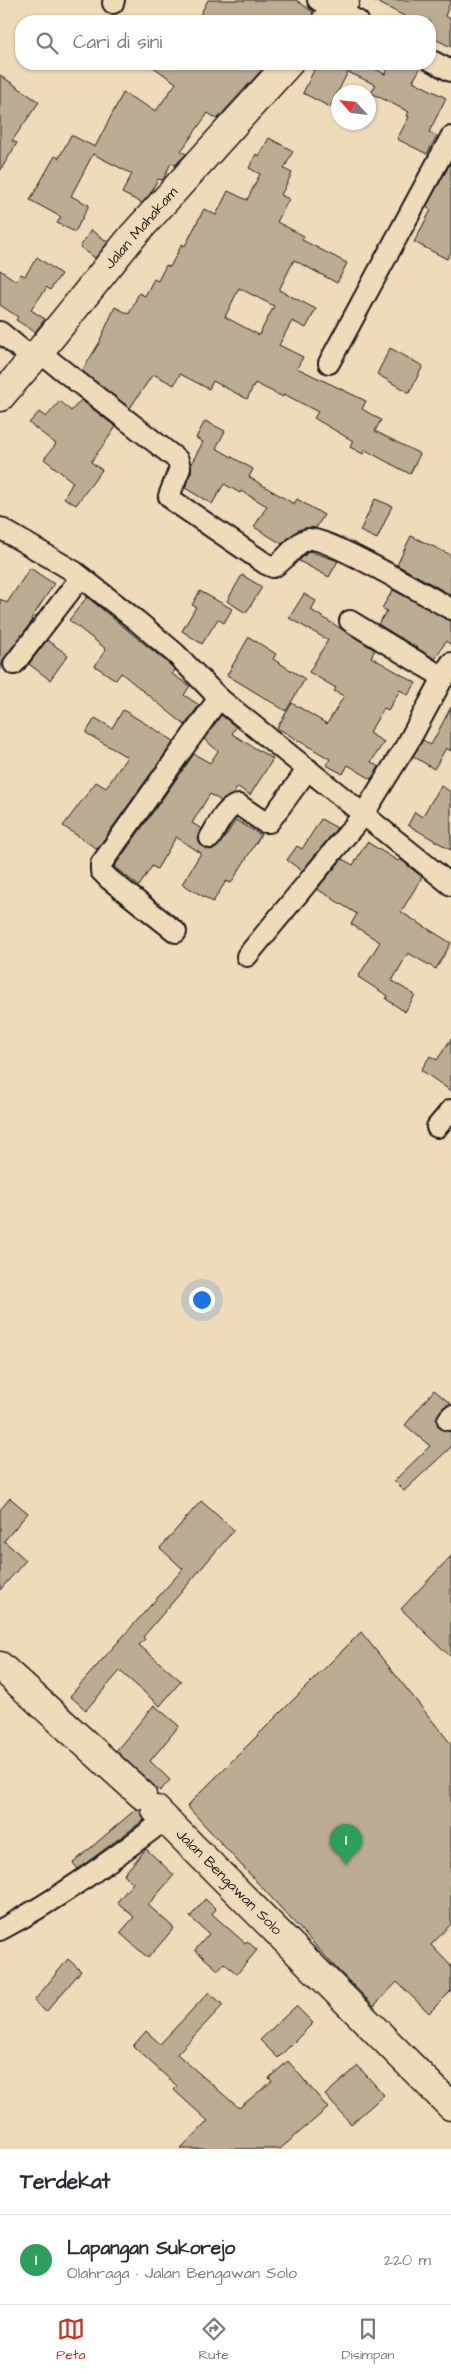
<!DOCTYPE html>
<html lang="id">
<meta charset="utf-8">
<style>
:root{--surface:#fff;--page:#f2f2f3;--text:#2b2b33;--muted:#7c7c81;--line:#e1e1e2;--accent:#c8321e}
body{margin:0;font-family:"Architects Daughter",sans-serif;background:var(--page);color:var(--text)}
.compass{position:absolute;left:331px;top:85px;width:45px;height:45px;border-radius:50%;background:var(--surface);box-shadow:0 1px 4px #0004;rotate:297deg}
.you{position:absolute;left:201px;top:1299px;width:18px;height:18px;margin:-12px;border:4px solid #fff;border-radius:50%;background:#1a73e8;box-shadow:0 0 0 8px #1a73e833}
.badge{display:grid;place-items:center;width:32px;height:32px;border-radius:50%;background:var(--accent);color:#fff;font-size:16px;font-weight:700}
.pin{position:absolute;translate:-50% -41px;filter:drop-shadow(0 1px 2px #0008)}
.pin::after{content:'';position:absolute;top:26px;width:18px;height:15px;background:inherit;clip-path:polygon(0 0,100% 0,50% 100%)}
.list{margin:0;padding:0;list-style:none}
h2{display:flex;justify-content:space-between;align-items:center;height:65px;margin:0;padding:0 20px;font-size:21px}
h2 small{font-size:16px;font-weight:400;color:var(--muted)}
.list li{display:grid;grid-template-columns:32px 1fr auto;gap:15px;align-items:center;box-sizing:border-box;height:90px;padding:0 20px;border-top:1px solid var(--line)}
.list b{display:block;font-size:19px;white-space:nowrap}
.list p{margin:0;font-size:16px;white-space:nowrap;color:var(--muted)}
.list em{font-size:16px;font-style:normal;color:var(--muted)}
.icon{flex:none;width:28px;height:28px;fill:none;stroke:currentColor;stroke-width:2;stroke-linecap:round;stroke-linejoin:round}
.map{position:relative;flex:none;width:451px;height:2149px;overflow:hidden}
.search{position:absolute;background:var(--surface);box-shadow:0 1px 4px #0004;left:15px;right:15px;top:15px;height:55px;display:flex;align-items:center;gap:12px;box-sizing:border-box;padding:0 18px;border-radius:20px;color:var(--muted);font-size:19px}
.sheet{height:155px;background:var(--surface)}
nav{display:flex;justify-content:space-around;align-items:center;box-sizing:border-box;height:70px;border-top:1px solid var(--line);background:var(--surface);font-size:14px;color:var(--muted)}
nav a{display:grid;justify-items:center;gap:2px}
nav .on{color:var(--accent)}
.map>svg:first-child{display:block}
.building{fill:#bcac92;stroke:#1c1c1c;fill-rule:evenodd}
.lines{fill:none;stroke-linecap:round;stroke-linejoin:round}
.minor-casing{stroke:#1c1c1c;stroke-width:24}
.secondary-casing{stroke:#1c1c1c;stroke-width:31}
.primary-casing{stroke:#1c1c1c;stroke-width:31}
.minor{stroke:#f0dbb9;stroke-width:20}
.secondary{stroke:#f0dbb9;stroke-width:28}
.primary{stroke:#f0dbb9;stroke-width:28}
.labels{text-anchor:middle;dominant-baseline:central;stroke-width:4.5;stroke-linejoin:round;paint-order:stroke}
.street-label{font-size:15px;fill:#1c1c1c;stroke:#f0dbb9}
</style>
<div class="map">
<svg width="451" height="2149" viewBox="0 0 451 2149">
<rect width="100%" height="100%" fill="#f0dbb9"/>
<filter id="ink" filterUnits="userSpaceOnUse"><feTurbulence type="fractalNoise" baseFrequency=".02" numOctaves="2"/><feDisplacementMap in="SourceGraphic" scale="10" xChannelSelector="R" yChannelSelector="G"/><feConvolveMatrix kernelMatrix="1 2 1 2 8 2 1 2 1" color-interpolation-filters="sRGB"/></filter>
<g filter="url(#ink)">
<!-- building -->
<g class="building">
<polygon points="208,0 296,0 313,12 311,21 197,21"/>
<polygon points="373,0 451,0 445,16 451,19 451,47 433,38 430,45 430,21 414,21"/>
<polygon points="149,64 267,64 217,119 208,113 181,151 186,154 175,165 171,163 163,180 158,179 150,194 142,203 122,193 132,174 93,154 71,196 89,205 75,232 57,223 61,217 30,200 55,156 59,158 71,135 95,147 123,93 156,111 176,83"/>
<polygon points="317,64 365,64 385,74 390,64 419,64 421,67 413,81 446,98 429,132 437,136 427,154 397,139 409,117 407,116 409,112 371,93 376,85 348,72 330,107 303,93"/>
<polygon points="0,75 39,102 12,141 17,143 0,171"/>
<path d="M 269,138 L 293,151 L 284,169 L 292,173 L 281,195 L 289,199 L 277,222 L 304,236 L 302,240 L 347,263 L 337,283 L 294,260 L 279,290 L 316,309 L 306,328 L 292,321 L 279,345 L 303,357 L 297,368 L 366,401 L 362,409 L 381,420 L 375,431 L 420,454 L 410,474 L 365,450 L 363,454 L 350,447 L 353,441 L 314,418 L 318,412 L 284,394 L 283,397 L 255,383 L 247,399 L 213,381 L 209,389 L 180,374 L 174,385 L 153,374 L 130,408 L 82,371 L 101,340 L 100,340 L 115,307 L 129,314 L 139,293 L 145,296 L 154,279 L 158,281 L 166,265 L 170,267 L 182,244 L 185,246 L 204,209 L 216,215 L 228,191 L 247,200 L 260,174 L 249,168 L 256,154 L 259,156 ZM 239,288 L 274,306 L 259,335 L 225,317 Z"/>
<polygon points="451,162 451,252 447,259 414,242 431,210 426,207"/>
<polygon points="91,230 108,242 95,258 80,247"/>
<polygon points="37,257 61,274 50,290 47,287 31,310 45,319 35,332 16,320 18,317 0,305 0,270 16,281 21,274 25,276"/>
<polygon points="390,348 423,366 409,393 377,374"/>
<polygon points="81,400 116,427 91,462 102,470 76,505 64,498 73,482 44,459 56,444 29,423 39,412 46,417 60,401 71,411"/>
<polygon points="205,421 225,431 216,448 253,469 249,477 294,504 297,499 324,515 316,528 306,528 298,530 282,544 254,527 267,506 241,491 240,493 224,484 212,504 185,488 191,472 191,464 203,442 196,438"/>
<polygon points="375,499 392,506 377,539 360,531"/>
<polygon points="411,536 451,555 451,595 397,565"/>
<polygon points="309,551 338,561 329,577 299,561"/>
<polygon points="30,568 54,584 31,619 33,620 5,657 0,669 0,599 7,603"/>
<polygon points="242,575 262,587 246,613 227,601"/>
<polygon points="393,590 451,621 451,645 446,641 435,659 378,624 387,611 382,608"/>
<polygon points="200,591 232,609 224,623 218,619 202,644 182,631 196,607 192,605"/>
<polygon points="304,594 316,601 311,610 375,650 371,657 416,683 408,695 400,690 388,710 384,708 369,733 384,742 371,762 379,767 371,779 348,765 343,774 326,765 330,759 277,728 292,703 327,724 344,696 334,691 336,688 309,672 328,640 289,618"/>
<polygon points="87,597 168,663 175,670 172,674 190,686 184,695 199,705 185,725 121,673 116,680 95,666 106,649 69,620"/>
<polygon points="249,637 276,654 273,659 305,679 286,711 227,675"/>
<polygon points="47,640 68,655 50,680 29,664"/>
<polygon points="451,707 451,751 446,748 434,769 413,756 423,740 431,745"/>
<polygon points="123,710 174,741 97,849 63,826 96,782 106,788 127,757 86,733 95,718 112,728"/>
<polygon points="221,715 236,727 232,734 273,759 250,795 238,787 233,794 221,801 210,794 192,823 202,829 198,838 200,844 210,850 220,844 236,820 261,835 231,883 226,881 213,902 182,884 201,853 176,837 157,869 152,866 139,886 114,867 194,754 210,763 218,751 204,739"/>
<polygon points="441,786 451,792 451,850 408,825 415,812 422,817"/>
<polygon points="321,819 337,828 302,871 287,860 297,846 302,849"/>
<polygon points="367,842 398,861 400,859 422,877 401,912 451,943 436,969 408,953 392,981 415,995 405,1012 386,999 388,996 358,977 380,942 351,924 357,914 317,889 342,859 353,865"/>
<polygon points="451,1039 451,1091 421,1070 430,1056 437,1060"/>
<polygon points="434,1390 451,1404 442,1409 436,1419 441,1429 451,1431 451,1447 404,1491 394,1481 430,1446 405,1425"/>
<polygon points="10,1498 28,1513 4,1541 26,1560 0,1590 0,1510"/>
<polygon points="201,1501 234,1530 143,1637 145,1639 139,1645 181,1681 160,1706 120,1671 86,1710 70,1696 183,1569 160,1548"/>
<polygon points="451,1556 451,1657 401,1609"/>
<polygon points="361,1632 451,1744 451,1924 431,1945 451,1966 451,1991 429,2013 397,1982 374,2006 337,1969 187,1806"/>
<polygon points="154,1705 179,1726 150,1761 170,1780 160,1791 116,1751"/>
<polygon points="136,1809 141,1812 144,1820 78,1869 73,1863"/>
<polygon points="146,1849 174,1875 148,1905 174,1928 148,1958 120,1933 134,1917 117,1902 133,1883 124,1874"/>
<polygon points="205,1899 216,1909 212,1914 245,1943 247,1941 257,1950 237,1974 224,1963 218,1970 195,1950 209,1934 190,1917"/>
<polygon points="68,1959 81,1971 46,2012 34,2001"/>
<polygon points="209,1992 223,2005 177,2054 239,2108 272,2081 269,2078 288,2061 328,2108 280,2149 181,2149 208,2121 174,2090 177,2086 133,2046 146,2031 160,2044"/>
<polygon points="296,2006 313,2023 278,2058 260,2040"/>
<polygon points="358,2066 384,2095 351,2124 325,2095"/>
</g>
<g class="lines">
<defs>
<g id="minor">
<polyline points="318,0 358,21"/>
<polyline points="113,3 114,0"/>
<polyline points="430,60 451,71"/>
<polyline points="0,332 33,359"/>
<path d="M 39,352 L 178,460 L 180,468 L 169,496 L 175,502 L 266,564 L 273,567 C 285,562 297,540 309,539 C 329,538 428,596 451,609"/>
<polyline points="329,363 451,137"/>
<polyline points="0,528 75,572 137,621 176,654 219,698 451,885"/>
<polyline points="350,621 444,678"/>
<polyline points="14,664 81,577"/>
<path d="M 210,838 C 216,828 226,805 239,805 L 264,822 L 269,822 L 308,769"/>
<polyline points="176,932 109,879 101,871 101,864 219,698"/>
<polyline points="247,956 363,815 409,741 451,663"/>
<polyline points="437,1127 451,1110"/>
<polyline points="448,1420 451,1416"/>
<path d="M 0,1930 C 59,1899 113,1859 166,1819"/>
</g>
<g id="secondary">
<polyline points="0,1666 142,1795"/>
<polyline points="156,1810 451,2106"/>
</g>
<g id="primary">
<polyline points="326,21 345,0"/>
<polyline points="0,397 39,352 131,238 288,64"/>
</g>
</defs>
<!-- minor casing -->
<use href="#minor" class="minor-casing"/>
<!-- secondary casing -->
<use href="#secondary" class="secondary-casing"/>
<!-- primary casing -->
<use href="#primary" class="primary-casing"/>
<!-- minor -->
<use href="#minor" class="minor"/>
<!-- secondary -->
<use href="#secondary" class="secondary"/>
<!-- primary -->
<use href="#primary" class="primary"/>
</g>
</g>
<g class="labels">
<!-- street labels -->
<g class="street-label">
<text transform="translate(141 228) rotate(-49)">Jalan Mahakam</text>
<text transform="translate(229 1882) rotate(45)">Jalan Bengawan Solo</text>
</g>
</g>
</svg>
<svg class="compass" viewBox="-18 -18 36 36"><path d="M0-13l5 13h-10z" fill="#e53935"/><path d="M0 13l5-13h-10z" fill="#7c7c81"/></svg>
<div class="you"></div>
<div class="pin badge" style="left:346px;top:1865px;background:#2e9e5b">1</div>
<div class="search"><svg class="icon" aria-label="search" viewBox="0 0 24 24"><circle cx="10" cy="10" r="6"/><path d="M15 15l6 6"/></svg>Cari di sini</div>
</div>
<section class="sheet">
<h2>Terdekat<small></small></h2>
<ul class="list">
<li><span class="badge" style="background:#2e9e5b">1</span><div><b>Lapangan Sukorejo</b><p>Olahraga · Jalan Bengawan Solo</p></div><em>220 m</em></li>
</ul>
</section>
<nav>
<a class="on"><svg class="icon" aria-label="map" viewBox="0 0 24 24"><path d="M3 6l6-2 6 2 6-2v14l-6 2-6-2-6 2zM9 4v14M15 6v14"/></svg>Peta</a>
<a><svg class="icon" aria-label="directions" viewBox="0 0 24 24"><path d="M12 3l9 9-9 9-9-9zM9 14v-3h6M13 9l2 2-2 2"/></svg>Rute</a>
<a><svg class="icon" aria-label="saved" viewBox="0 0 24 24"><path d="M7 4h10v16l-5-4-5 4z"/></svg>Disimpan</a>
</nav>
